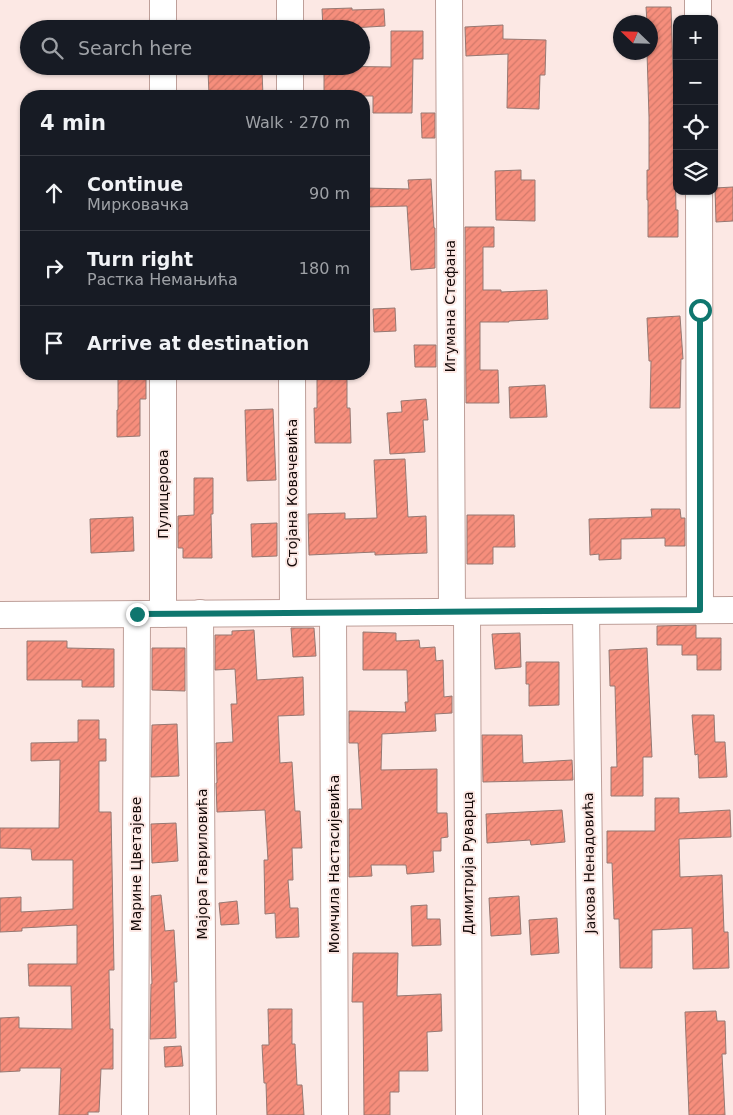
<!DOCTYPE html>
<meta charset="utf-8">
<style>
:root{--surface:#171b24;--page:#242831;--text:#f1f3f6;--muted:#9ea1a6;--line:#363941}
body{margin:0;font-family:"DejaVu Sans",sans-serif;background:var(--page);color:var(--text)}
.controls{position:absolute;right:15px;top:15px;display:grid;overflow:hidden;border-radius:10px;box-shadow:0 1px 4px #0004}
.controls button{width:45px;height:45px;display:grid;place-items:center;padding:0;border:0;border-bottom:1px solid var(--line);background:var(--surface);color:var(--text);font:25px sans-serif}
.compass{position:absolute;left:613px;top:15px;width:45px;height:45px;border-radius:50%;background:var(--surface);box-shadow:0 1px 4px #0004;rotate:293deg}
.stop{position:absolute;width:15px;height:15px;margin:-11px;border:4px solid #0f766e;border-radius:50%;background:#fff}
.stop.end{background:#0f766e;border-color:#fff;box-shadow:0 1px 5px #0008}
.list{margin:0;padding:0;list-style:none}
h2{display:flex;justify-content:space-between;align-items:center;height:65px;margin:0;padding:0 20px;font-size:21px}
h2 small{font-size:16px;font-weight:400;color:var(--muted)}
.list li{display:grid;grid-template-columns:32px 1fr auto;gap:15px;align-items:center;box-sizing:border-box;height:75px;padding:0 20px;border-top:1px solid var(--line)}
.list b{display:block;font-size:19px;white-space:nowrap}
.list p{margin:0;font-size:16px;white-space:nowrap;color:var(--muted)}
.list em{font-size:16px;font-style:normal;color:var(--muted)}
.icon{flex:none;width:28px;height:28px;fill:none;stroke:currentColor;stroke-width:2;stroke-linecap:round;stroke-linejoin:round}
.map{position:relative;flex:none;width:733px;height:1115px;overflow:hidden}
.search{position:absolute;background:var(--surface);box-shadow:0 1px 4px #0004;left:20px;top:20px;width:350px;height:55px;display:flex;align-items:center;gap:12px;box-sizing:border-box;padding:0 18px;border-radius:28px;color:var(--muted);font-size:19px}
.panel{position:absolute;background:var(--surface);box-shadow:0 1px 4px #0004;left:20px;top:90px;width:350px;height:290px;border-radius:20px}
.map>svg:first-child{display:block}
.building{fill:url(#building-hatch);stroke:#967872}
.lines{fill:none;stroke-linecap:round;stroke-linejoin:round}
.minor-casing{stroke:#be9f99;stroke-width:28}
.minor{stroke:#fff;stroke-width:26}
.route{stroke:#0f766e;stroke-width:6}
.labels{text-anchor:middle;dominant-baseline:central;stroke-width:4;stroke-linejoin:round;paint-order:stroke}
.street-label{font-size:14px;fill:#150a09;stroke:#fce8e4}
</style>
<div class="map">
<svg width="733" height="1115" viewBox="0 0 733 1115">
<defs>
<pattern id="building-hatch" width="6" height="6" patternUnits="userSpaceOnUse" patternTransform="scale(1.25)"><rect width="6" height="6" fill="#f68e7c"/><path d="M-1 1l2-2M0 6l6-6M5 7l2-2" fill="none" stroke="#d2796a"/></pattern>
</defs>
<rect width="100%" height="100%" fill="#fce8e4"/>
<!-- building -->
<g class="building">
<polygon points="646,7 671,7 673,69 677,69 677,96 674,96 676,210 678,210 678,237 648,237 648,200 647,200 647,170 649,170 649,117 647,52 650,52 650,22 647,22"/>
<polygon points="352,8 352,10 384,9 385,26 352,28 352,29 323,29 322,9"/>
<polygon points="503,25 503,39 546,40 545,75 540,75 539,109 507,108 508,54 466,56 465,27"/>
<polygon points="391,31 423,31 423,59 413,59 412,113 373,113 373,96 324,96 324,66 391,67"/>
<polygon points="208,70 227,70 227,72 262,71 263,96 234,96 234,94 209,95"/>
<polygon points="421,113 435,113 435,138 422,138"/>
<polygon points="521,170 521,180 535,180 535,221 496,220 495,171"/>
<polygon points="431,179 434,228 435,228 435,268 411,270 407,206 364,207 364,188 409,189 408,180"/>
<polygon points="733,187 733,221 716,222 715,188"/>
<polygon points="465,227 494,227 494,247 483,247 483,290 501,290 501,292 547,290 548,319 509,321 509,322 480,322 480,370 498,370 499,403 466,403"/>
<polygon points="395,308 396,331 374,332 373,309"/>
<polygon points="680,316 683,359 681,359 680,408 650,408 651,361 649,361 647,318"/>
<polygon points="414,345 436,345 436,367 415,367"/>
<polygon points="118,374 146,374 146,399 140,399 140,436 117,437 117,410 118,410"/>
<polygon points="317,374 347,374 347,408 350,408 351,443 315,443 314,408 317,408"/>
<polygon points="545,385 547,417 510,418 509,387"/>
<polygon points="426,399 428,420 423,420 425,452 390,454 387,413 402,412 401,401"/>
<polygon points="273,409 276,480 247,481 245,410"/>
<polygon points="405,459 408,517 426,516 427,553 375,555 375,552 309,555 308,514 345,513 345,519 377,518 374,460"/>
<polygon points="194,478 213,478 213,514 211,514 212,558 183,558 183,548 178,548 178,516 194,515"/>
<polygon points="651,509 680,509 681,518 685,518 685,546 665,546 665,538 621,539 621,559 599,560 599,554 590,555 589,519 652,517"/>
<polygon points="467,515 514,515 515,547 493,547 493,564 467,564"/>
<polygon points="133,517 134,551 91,553 90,519"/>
<polygon points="277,523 277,556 252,557 251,524"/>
<polygon points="696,625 696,638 721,638 721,670 697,670 697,655 682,655 682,645 657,645 657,626"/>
<polygon points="291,628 314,628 316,656 293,657"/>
<polygon points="254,630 257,680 303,677 304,715 278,716 280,763 292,762 295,811 300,811 302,848 292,848 293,880 288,880 290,908 298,908 299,937 276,938 275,913 265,914 264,860 268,860 265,810 217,812 216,783 217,783 216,743 233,742 231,704 237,704 235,669 215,670 215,635 232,635 232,631"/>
<polygon points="363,632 396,633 396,641 419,640 420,648 435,647 436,661 443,660 444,697 452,696 452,713 435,714 436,731 382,734 381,770 437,769 437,813 447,813 448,837 441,838 441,851 433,851 434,872 407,874 406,865 371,865 372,876 349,877 349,809 362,809 358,743 349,743 349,711 406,712 405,702 408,702 407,670 363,670"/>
<polygon points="520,633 521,667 495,669 492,634"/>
<polygon points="27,641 67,641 67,648 114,649 114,687 82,687 82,680 27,680"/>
<polygon points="152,648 185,648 185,691 152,690"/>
<polygon points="647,648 652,757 643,757 643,796 611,796 611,767 617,767 615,686 610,686 609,650"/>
<polygon points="526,662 559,662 559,705 529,706 529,684 526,684"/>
<polygon points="692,715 714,715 715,742 725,742 727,777 699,778 698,754 695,755"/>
<polygon points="78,720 99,720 99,739 106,739 106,761 99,761 99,812 111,812 114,970 109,970 110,1029 113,1029 113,1069 101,1069 99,1112 88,1112 88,1115 59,1115 61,1068 20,1068 20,1071 0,1072 0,1018 19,1017 19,1028 72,1029 71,986 29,986 28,964 77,964 77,925 22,928 22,931 0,932 0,898 21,897 21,912 73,909 73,860 32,860 31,849 0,848 0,828 59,828 60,760 31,761 31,743 78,742"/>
<polygon points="177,724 179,776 151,777 152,725"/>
<polygon points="482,735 522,735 523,763 572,760 573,780 483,782"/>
<polygon points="655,798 679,798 679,813 730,810 731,837 679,839 680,877 722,875 724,932 728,932 729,968 693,969 692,928 652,930 652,968 620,968 619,919 614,919 612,863 607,863 607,831 655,831"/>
<polygon points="562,810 565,842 531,845 530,840 487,843 486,814"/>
<polygon points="176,823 178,861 152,863 151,824"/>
<polygon points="161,895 165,931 174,930 177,982 174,982 176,1038 150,1039 151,984 152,984 151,956 151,896"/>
<polygon points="519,896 521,934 491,936 489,898"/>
<polygon points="237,901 239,924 221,925 219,903"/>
<polygon points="427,905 427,919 440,919 441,945 412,946 411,906"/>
<polygon points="557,918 559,953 531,955 529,920"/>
<polygon points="353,953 398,953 397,996 441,994 442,1031 427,1032 428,1071 399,1071 399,1092 390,1092 390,1115 364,1115 363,1002 352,1002"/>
<polygon points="268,1009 292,1009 292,1044 295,1044 297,1085 302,1085 304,1115 267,1115 266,1083 264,1083 262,1045 269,1045"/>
<polygon points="716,1011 717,1021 725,1021 726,1054 722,1054 725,1115 689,1115 685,1012"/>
<polygon points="181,1046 183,1066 165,1067 164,1047"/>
</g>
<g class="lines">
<defs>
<g id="minor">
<polyline points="163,0 163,29"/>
<polyline points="290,0 290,29"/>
<polyline points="449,0 452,612"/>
<polyline points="698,0 698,19"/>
<polyline points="163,66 163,96"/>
<polyline points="290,66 290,96"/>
<polyline points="699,191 700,610"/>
<polyline points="163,374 163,614"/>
<polyline points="292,374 293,613"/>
<polyline points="586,611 592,1115"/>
<polyline points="467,612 469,1115"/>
<polyline points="200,613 203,1115"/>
<polyline points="333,613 335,1115"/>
<polyline points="0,615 733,610"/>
<polyline points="135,1115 137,614"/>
</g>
</defs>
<!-- minor casing -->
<use href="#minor" class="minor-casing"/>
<!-- minor -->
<use href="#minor" class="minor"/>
</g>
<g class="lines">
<!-- route -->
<polyline class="route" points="137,614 700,610 700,310"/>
</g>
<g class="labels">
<!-- street labels -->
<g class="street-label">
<text transform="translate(450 306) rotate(-90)">Игумана Стефана</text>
<text transform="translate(292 493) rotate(-90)">Стојана Ковачевића</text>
<text transform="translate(163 494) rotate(-90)">Пулицерова</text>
<text transform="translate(468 863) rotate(-90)">Димитрија Руварца</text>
<text transform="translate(589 863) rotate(-91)">Јакова Ненадовића</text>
<text transform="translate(136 864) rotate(-90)">Марине Цветајеве</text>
<text transform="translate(202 864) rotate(-90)">Мајора Гавриловића</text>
<text transform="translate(334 864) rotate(-90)">Момчила Настасијевића</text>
</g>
</g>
</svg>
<div class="controls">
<button>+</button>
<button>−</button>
<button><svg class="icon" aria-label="locate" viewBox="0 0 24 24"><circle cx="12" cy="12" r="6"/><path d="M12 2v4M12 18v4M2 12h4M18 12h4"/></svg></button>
<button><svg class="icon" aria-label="layers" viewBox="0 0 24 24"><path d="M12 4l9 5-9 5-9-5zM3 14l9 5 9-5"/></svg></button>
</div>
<svg class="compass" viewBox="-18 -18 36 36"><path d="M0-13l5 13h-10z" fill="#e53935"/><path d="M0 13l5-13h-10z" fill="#9ea1a6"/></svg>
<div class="stop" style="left:700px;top:310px"></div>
<div class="stop end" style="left:137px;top:614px"></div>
<div class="search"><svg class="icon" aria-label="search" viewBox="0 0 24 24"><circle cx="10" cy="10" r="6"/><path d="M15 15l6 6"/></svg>Search here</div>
<section class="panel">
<h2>4 min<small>Walk · 270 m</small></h2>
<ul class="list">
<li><svg class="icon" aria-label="ahead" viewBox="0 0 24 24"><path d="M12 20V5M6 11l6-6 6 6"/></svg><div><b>Continue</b><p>Мирковачка</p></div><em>90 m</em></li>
<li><svg class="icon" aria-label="right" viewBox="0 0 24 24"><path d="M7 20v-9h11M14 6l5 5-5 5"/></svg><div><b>Turn right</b><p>Растка Немањића</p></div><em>180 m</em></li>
<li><svg class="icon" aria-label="arrive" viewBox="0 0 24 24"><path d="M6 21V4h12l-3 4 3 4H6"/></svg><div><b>Arrive at destination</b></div></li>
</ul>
</section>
</div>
